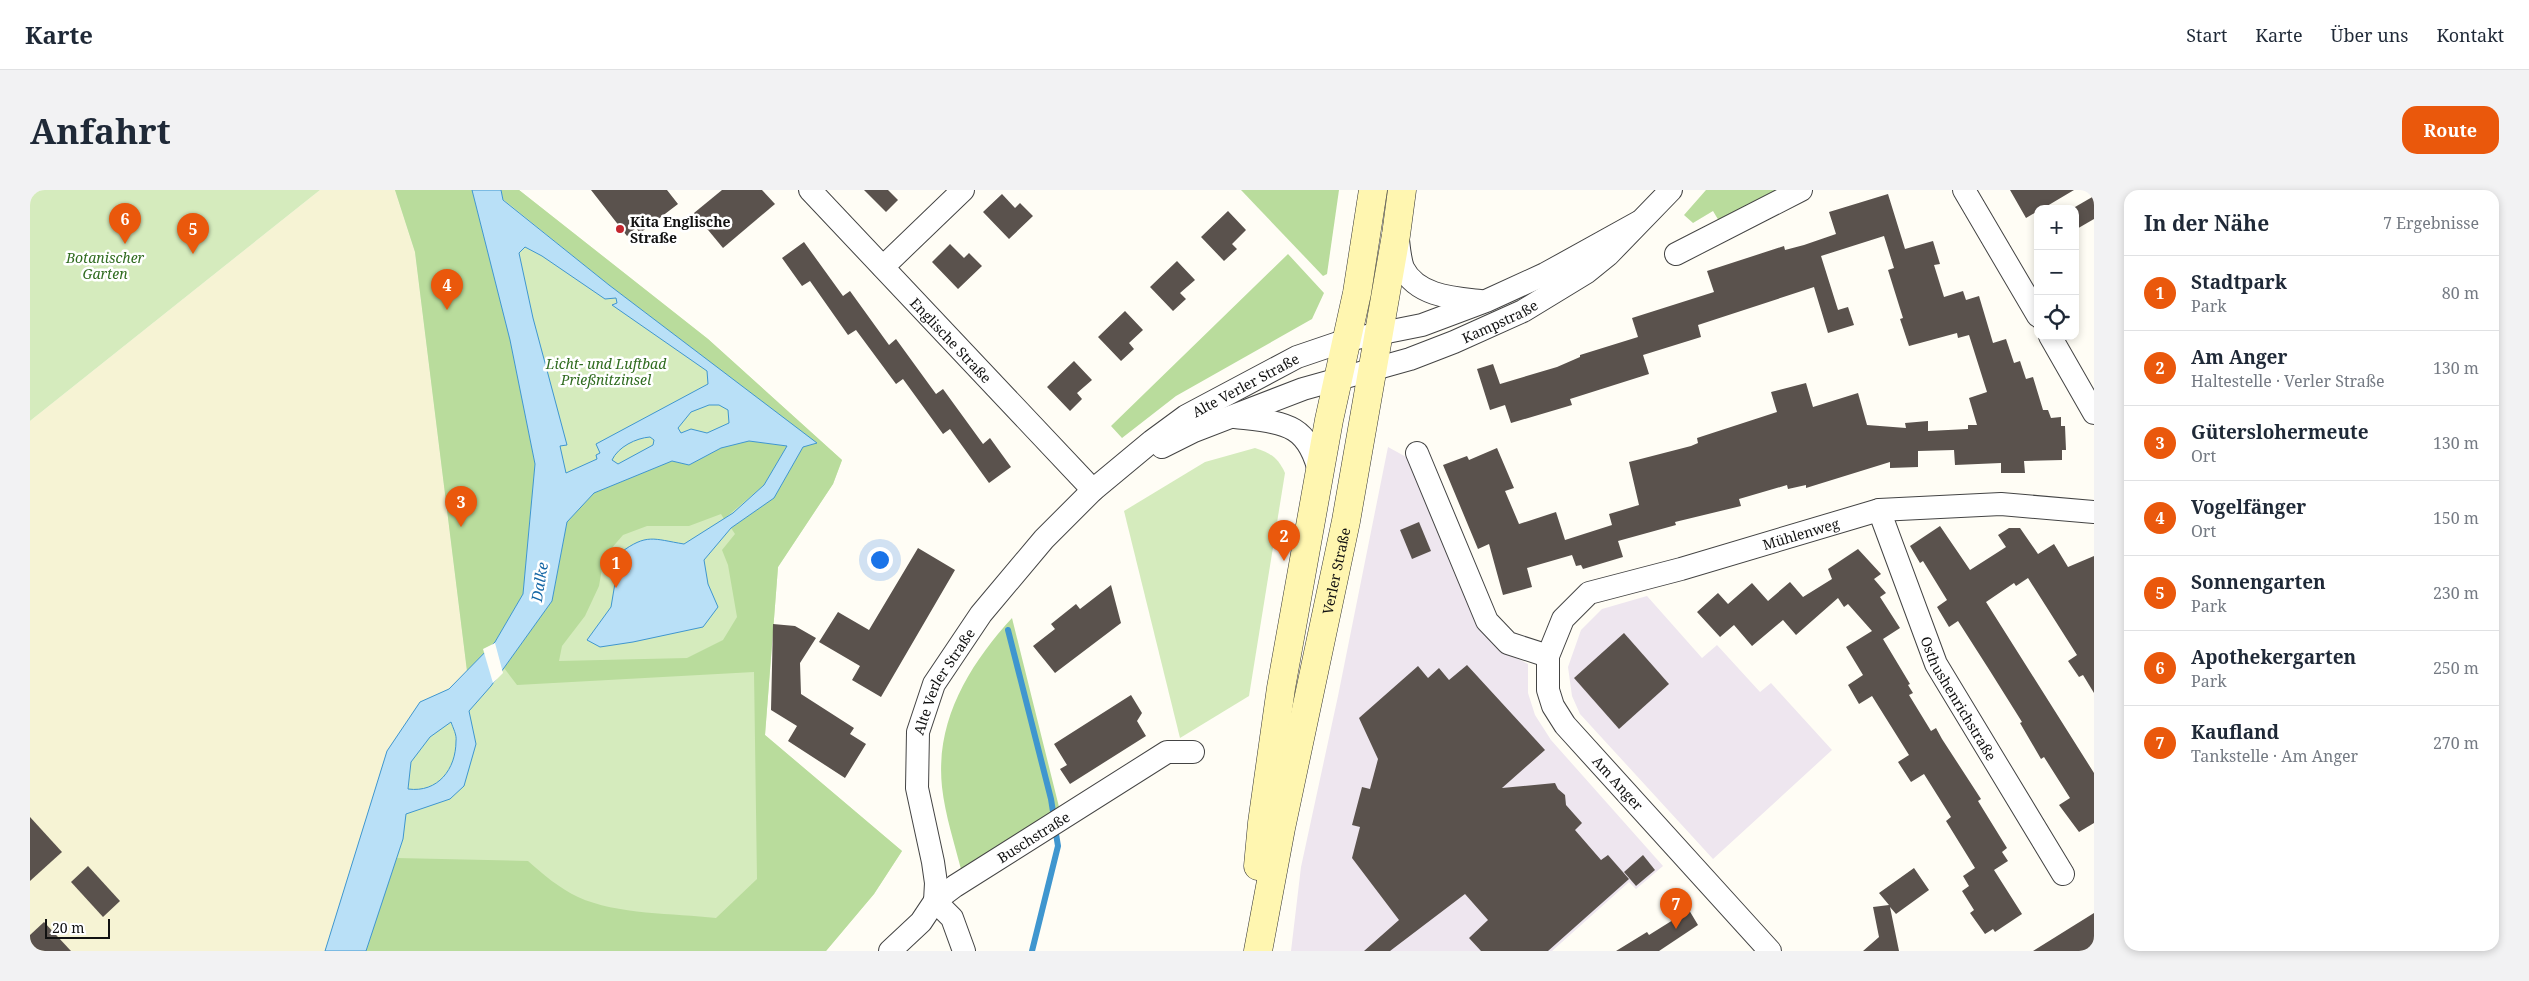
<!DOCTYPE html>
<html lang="de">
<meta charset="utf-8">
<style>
:root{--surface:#fff;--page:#f2f2f3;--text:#1f2937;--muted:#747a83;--line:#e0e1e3;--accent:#ea580c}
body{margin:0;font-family:"Noto Serif",serif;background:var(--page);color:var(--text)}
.controls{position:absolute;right:15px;top:15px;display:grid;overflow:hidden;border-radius:10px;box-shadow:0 2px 8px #0003}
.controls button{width:45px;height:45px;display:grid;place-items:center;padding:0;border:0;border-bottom:1px solid var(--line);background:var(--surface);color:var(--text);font:25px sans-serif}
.scale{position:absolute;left:15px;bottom:12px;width:65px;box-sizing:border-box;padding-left:5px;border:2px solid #111;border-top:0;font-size:14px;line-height:18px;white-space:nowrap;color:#111;-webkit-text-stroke:4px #fff;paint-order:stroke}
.you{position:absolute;left:849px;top:369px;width:18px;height:18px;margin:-12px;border:4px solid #fff;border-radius:50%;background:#1a73e8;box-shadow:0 0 0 8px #1a73e833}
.badge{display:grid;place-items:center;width:32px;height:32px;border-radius:50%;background:var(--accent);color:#fff;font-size:16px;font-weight:700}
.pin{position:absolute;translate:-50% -41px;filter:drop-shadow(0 1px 2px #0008)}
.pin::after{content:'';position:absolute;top:26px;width:18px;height:15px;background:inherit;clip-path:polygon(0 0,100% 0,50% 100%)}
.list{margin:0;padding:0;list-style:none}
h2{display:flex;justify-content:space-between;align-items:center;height:65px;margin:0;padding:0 20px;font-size:21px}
h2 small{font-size:16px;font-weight:400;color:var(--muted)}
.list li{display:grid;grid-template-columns:32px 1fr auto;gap:15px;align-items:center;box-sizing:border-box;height:75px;padding:0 20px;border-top:1px solid var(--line)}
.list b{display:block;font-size:19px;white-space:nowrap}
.list p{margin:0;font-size:16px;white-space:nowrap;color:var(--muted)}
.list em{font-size:16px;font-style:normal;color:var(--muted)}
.icon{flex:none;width:28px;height:28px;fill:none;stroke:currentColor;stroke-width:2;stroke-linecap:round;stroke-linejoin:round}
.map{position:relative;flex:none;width:2064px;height:761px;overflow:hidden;border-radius:15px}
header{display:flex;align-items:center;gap:30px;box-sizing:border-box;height:70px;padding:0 25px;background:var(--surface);border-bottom:1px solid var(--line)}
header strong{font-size:24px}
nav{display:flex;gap:28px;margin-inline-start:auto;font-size:18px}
.intro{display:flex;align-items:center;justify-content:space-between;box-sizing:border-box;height:120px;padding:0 30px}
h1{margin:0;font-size:35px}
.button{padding:12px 22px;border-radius:15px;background:var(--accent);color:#fff;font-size:18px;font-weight:700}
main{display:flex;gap:30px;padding:0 30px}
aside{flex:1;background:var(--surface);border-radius:15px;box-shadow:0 2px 8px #0003}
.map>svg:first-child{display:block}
.industrial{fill:#eee6ef}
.farmland{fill:#f6f3d4}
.green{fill:#d5ebbd}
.forest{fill:#b9dc9c}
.water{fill:#b9e0f7;stroke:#3f96cf;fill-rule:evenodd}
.pier{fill:#fffdf5}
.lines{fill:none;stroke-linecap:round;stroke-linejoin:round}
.stream{stroke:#3f96cf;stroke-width:6}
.building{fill:#5a524d}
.street-casing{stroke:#444;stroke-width:24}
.secondary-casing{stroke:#333;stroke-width:29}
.street{stroke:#fff;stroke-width:22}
.secondary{stroke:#fff6b0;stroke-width:28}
.poi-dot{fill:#c4262e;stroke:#fff;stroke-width:2}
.labels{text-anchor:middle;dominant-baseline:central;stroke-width:5;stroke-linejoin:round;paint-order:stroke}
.poi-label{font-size:14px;font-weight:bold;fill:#111;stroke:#fff;text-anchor:start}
.park-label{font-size:14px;font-style:italic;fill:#2f6b1f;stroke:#fff}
.street-label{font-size:14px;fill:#111;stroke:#fff}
.water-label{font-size:15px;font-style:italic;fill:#1768a6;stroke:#fff}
</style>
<header>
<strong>Karte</strong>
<nav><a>Start</a><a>Karte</a><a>Über uns</a><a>Kontakt</a></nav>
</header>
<div class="intro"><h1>Anfahrt</h1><a class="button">Route</a></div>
<main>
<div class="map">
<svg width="2064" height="761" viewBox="0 0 2064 761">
<rect width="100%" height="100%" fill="#fffdf5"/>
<!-- industrial -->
<g class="industrial">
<polygon points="1358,257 1378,268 1447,436 1473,461 1498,474 1498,503 1505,525 1521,550 1633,676 1606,699 1599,692 1522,761 1261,761 1271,677 1308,506"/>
<polygon points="1617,406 1672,468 1687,455 1730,502 1741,493 1802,560 1683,669 1550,524 1542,506 1538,477 1551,440 1572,419"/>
</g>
<!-- farmland -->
<polygon class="farmland" points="290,0 365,0 385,62 437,481 419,499 390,512 357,561 295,761 0,761 0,231"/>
<!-- green -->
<g class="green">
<polygon points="0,0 290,0 0,231"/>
<polygon points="365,0 489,0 678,149 812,270 803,294 748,377 735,545 872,661 844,704 796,761 295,761 357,561 390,512 419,499 437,481 385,62"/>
<path d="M 1225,258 C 1241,263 1248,268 1255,283 L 1219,506 L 1150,548 L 1094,321 L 1175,272 Z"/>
</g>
<!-- forest -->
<g class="forest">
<polygon points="365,0 442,0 480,150 505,274 493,404 465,452 437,481 385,62"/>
<path d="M 471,0 L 489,0 L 678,149 L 812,270 L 803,294 L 748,377 L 735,545 L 872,661 L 844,704 L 796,761 L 336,761 L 366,668 L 498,671 C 514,685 529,698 548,707 C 587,725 644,723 686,728 L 727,689 L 724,482 L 487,495 L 474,478 L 522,411 L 537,332 L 564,303 L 642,271 L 659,275 L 691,258 L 719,251 L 757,256 L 734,295 L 694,329 L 691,324 L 659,336 L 617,336 L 593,345 L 574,367 L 569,396 L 555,426 L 532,456 L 529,471 L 657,468 L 693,450 L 707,427 L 698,375 L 692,360 L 705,344 L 701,338 L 744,308 L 773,257 L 786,253 L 579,95 L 473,9 Z"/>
<polygon points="1211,0 1309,0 1297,84 1293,86"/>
<polygon points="1676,0 1749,0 1689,31 1683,21 1663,33 1654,25"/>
<polygon points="1258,64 1294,103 1282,129 1146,206 1092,248 1081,236"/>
<path d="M 982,428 L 1030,621 L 932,683 C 925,655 915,625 912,597 C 905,531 939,475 982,428 Z"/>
</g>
<!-- water -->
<path class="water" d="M 442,0 L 471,0 L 473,10 L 579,95 L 787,253 L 773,257 L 744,308 L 701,338 L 674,370 L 678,394 L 688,417 L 673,437 L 603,452 L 570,457 L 557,450 L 581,417 L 590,363 C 617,343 623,349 654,354 L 703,323 L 734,295 L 757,256 L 719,251 L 691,258 L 659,275 L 642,271 L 564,303 L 537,332 L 522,411 L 461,496 L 439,521 L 446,554 L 434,596 L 420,609 L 376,624 L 373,649 L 336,761 L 295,761 L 357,561 L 390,512 L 419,499 L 465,452 L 493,404 L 505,274 L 480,150 ZM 495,57 L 512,66 L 575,109 L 586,108 L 587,113 L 582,115 L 677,181 L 678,194 L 566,254 L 570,263 L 566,265 L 567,269 L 536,283 L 530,256 L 537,255 L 503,128 L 489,63 ZM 679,215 L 689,215 L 698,220 L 699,233 L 677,243 L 661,239 L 651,243 L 648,238 L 661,222 ZM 620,247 L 624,250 L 623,255 L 588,274 L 582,270 C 588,257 606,248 620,247 ZM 421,532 C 423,538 427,545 426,551 C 426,579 408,603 378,599 L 381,572 L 400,547 Z"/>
<!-- pier -->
<polygon class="pier" points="465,453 473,483 463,493 453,459"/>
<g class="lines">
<!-- stream -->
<g class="stream">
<polyline points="978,440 1021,609 1024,628"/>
<polyline points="1002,761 1028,656 1025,638"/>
</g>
</g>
<!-- building -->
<g class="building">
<polygon points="561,0 637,0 648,14 610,43 606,38 597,46"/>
<polygon points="692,0 732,0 745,14 693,58 664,23"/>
<polygon points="834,0 858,0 868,10 856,22"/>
<polygon points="1980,0 2044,0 2012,19 2008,19 2008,21 1996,28"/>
<polygon points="972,4 985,18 990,13 1003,26 979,49 953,22"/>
<polygon points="1858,4 1875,59 1903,51 1910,74 1904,75 1914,107 1933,101 1936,110 1949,106 1963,153 1976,149 1984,173 1990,171 1996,189 2003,187 2013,220 2018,220 2021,228 2031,227 2031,236 2035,236 2036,260 2032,260 2032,270 1994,271 1995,283 1971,283 1971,273 1925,275 1924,260 1888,261 1888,277 1860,278 1860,272 1776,298 1776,295 1758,299 1757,295 1709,309 1711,316 1645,332 1646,335 1588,351 1593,367 1553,379 1551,375 1546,376 1542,365 1497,378 1502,397 1473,405 1459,354 1448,359 1413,275 1437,266 1439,270 1467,258 1484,298 1475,301 1489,334 1526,322 1535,350 1582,335 1579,324 1609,315 1599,272 1661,256 1668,253 1667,248 1747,222 1741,202 1776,193 1783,217 1828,203 1837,235 1876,238 1875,233 1898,231 1898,241 1938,239 1938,235 1947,235 1939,208 1957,202 1939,145 1928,148 1927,143 1879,156 1870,129 1873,128 1858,80 1864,78 1854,46 1791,66 1808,120 1818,117 1824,135 1798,143 1784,97 1668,135 1671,147 1613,165 1619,184 1540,209 1542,215 1481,233 1475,215 1460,220 1447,179 1463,174 1470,194 1527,177 1550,167 1550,165 1608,147 1602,128 1684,102 1677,81 1754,56 1755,60 1774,55 1806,44 1799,22"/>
<polygon points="2064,6 2064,29 2045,40 2045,17"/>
<polygon points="1198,21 1216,40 1202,54 1207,59 1194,71 1171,47"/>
<polygon points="774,52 813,106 820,101 859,155 866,149 906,204 913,199 953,254 960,248 981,277 959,293 920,239 913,244 873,189 866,194 826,140 818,145 780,91 772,96 752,68"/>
<polygon points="920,54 934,68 939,63 952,76 928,99 902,72"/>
<polygon points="1147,71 1165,90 1150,103 1156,109 1143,121 1120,97"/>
<polygon points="1095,121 1113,140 1099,153 1104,159 1091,171 1068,147"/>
<polygon points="1044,171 1062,190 1047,203 1052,209 1040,221 1017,197"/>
<polygon points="1389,332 1401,361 1382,369 1370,340"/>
<polygon points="1910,336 1940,380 1976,357 1968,345 1979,338 1990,338 2008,364 2024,354 2038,377 2064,366 2064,503 2053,485 2049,487 2038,471 2047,465 1998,388 1986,396 1984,393 1956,412 2064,583 2064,633 2049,642 2029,615 2040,608 2014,567 2011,569 1990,533 1992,532 1960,481 1928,431 1919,437 1907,417 1917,410 1893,371 1890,373 1880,356"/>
<polygon points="888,358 925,380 851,507 822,490 830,476 789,452 808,422 839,440"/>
<polygon points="1828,359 1851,384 1844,389 1856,403 1850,407 1870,438 1853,449 1880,494 1878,495 1883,503 1879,505 1901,541 1906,538 1912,549 1951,609 1948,611 1977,658 1972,662 1978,671 1964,680 1992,724 1965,742 1963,739 1955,744 1940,723 1944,720 1932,701 1939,696 1933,686 1945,678 1916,631 1921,627 1894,584 1881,592 1868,572 1879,565 1842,506 1829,514 1818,495 1833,485 1816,457 1842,441 1818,414 1814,417 1808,408 1766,445 1753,430 1722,456 1704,435 1690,447 1667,422 1688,403 1698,414 1722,393 1738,411 1760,392 1773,407 1802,389 1798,379"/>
<polygon points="1081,395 1091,433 1025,483 1003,456 1025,439 1021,434 1046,414 1050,419"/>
<polygon points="743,434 765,436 786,448 770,473 771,504 824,538 820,544 836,554 815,588 758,551 767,536 741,520"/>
<polygon points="1594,443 1639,494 1589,539 1544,488"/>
<polygon points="1437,475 1515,560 1472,598 1525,593 1528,599 1535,605 1536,615 1552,633 1545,640 1571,670 1578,665 1599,689 1518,761 1451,761 1439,748 1458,730 1435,704 1360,761 1334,761 1369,730 1322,668 1330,637 1322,635 1332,597 1340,599 1348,569 1329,528 1388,476 1398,488 1409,478 1419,490"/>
<polygon points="1101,505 1112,523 1107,531 1116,546 1040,594 1030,579 1037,575 1024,554"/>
<polygon points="0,627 32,662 0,691"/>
<polygon points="1613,665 1625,680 1606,696 1594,682"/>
<polygon points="58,676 90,711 73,727 41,692"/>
<polygon points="1884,678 1899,700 1866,724 1860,717 1869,761 1833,761 1849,747 1843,717 1859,715 1849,703"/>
<polygon points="1659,720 1668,735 1629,761 1586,761 1617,742 1619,745"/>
<polygon points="2064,723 2064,761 2003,761"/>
<polygon points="14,732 41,761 0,761 0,745"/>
</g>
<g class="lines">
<defs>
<g id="street">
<path id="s1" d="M 780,0 L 1063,300"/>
<polyline points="1934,0 2008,126"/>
<path d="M 1368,50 C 1369,59 1370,70 1373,78 C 1387,106 1423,108 1450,111"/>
<polyline points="1646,64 1771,0"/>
<polyline points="853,77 933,0"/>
<polyline points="2020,146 2064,223"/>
<path d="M 1205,227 C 1254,233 1278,232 1290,285"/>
<path id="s2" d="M 1132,257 L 1164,241 L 1273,199 L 1380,169 L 1424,152 L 1493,121 L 1557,82 L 1578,65 L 1641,0"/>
<polyline points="1387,263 1457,431 1478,453 1518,466"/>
<path id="s3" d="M 1849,320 L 1906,474 L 2033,684"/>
<path id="s4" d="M 905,711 L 906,693 L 903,672 L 887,598 L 888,542 L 904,494 L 951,424 L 1014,349 L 1063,300 L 1122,251 L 1156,226 L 1267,167 L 1317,150 L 1392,135 L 1456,111 L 1515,84 L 1609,32"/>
<polyline points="905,711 922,728 934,761"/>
<path id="s5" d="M 860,761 L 891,732 L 905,711 L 925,696 L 1137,562 L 1163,562"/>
<path id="s6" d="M 1740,761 L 1535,535 L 1523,516 L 1518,500 L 1518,466 L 1533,429 L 1559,403 L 1651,379 L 1849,320 L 1971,314 L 2064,322"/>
</g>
<g id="secondary">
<polyline points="1228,676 1232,633 1251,498 1299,230 1327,103 1343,0"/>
<path id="s7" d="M 1228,761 L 1251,638 L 1316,331 L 1366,45 L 1372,0"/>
</g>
</defs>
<!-- street casing -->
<use href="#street" class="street-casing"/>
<!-- secondary casing -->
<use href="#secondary" class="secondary-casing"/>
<!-- street -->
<use href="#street" class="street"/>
<!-- secondary -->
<use href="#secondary" class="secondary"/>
</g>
<!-- markers -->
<circle class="poi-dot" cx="590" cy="39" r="5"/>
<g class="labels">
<!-- poi labels -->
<g class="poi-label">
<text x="600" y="31">Kita Englische<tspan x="600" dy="16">Straße</tspan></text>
</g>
<!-- park labels -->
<g class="park-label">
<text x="75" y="67">Botanischer<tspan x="75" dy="16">Garten</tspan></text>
<text x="576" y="173">Licht- und Luftbad<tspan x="576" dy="16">Prießnitzinsel</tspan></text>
</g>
<!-- street labels -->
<g class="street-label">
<text stroke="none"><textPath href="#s2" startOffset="361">Kampstraße</textPath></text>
<text stroke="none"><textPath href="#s1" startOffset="206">Englische Straße</textPath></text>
<text stroke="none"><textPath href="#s4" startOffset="659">Alte Verler Straße</textPath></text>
<text stroke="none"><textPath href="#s6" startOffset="675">Mühlenweg</textPath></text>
<text stroke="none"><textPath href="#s7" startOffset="388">Verler Straße</textPath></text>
<text stroke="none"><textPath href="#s4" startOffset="228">Alte Verler Straße</textPath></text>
<text stroke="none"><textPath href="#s3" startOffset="205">Osthushenrichstraße</textPath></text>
<text transform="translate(1588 593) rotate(48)">Am Anger</text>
<text stroke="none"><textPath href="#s5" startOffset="185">Buschstraße</textPath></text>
</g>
<!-- water labels -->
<g class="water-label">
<text transform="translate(509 392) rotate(-81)">Dalke</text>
</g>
</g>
</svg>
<div class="controls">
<button>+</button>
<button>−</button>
<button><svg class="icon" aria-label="locate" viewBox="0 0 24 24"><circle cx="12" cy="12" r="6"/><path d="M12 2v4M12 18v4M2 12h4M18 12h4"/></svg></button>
</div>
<div class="scale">20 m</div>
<div class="you"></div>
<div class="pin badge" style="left:586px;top:398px">1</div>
<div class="pin badge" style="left:1254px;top:371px">2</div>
<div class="pin badge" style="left:431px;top:337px">3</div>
<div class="pin badge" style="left:417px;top:120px">4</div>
<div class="pin badge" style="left:163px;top:64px">5</div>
<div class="pin badge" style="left:95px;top:54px">6</div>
<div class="pin badge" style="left:1646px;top:739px">7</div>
</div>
<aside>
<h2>In der Nähe<small>7 Ergebnisse</small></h2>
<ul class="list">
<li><span class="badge">1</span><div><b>Stadtpark</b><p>Park</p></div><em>80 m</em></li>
<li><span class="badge">2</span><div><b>Am Anger</b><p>Haltestelle · Verler Straße</p></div><em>130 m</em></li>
<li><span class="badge">3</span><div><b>Güterslohermeute</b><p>Ort</p></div><em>130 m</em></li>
<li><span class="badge">4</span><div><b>Vogelfänger</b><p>Ort</p></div><em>150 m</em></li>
<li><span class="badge">5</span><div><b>Sonnengarten</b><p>Park</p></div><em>230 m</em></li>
<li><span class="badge">6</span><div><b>Apothekergarten</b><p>Park</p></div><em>250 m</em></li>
<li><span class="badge">7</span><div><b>Kaufland</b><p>Tankstelle · Am Anger</p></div><em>270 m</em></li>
</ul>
</aside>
</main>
